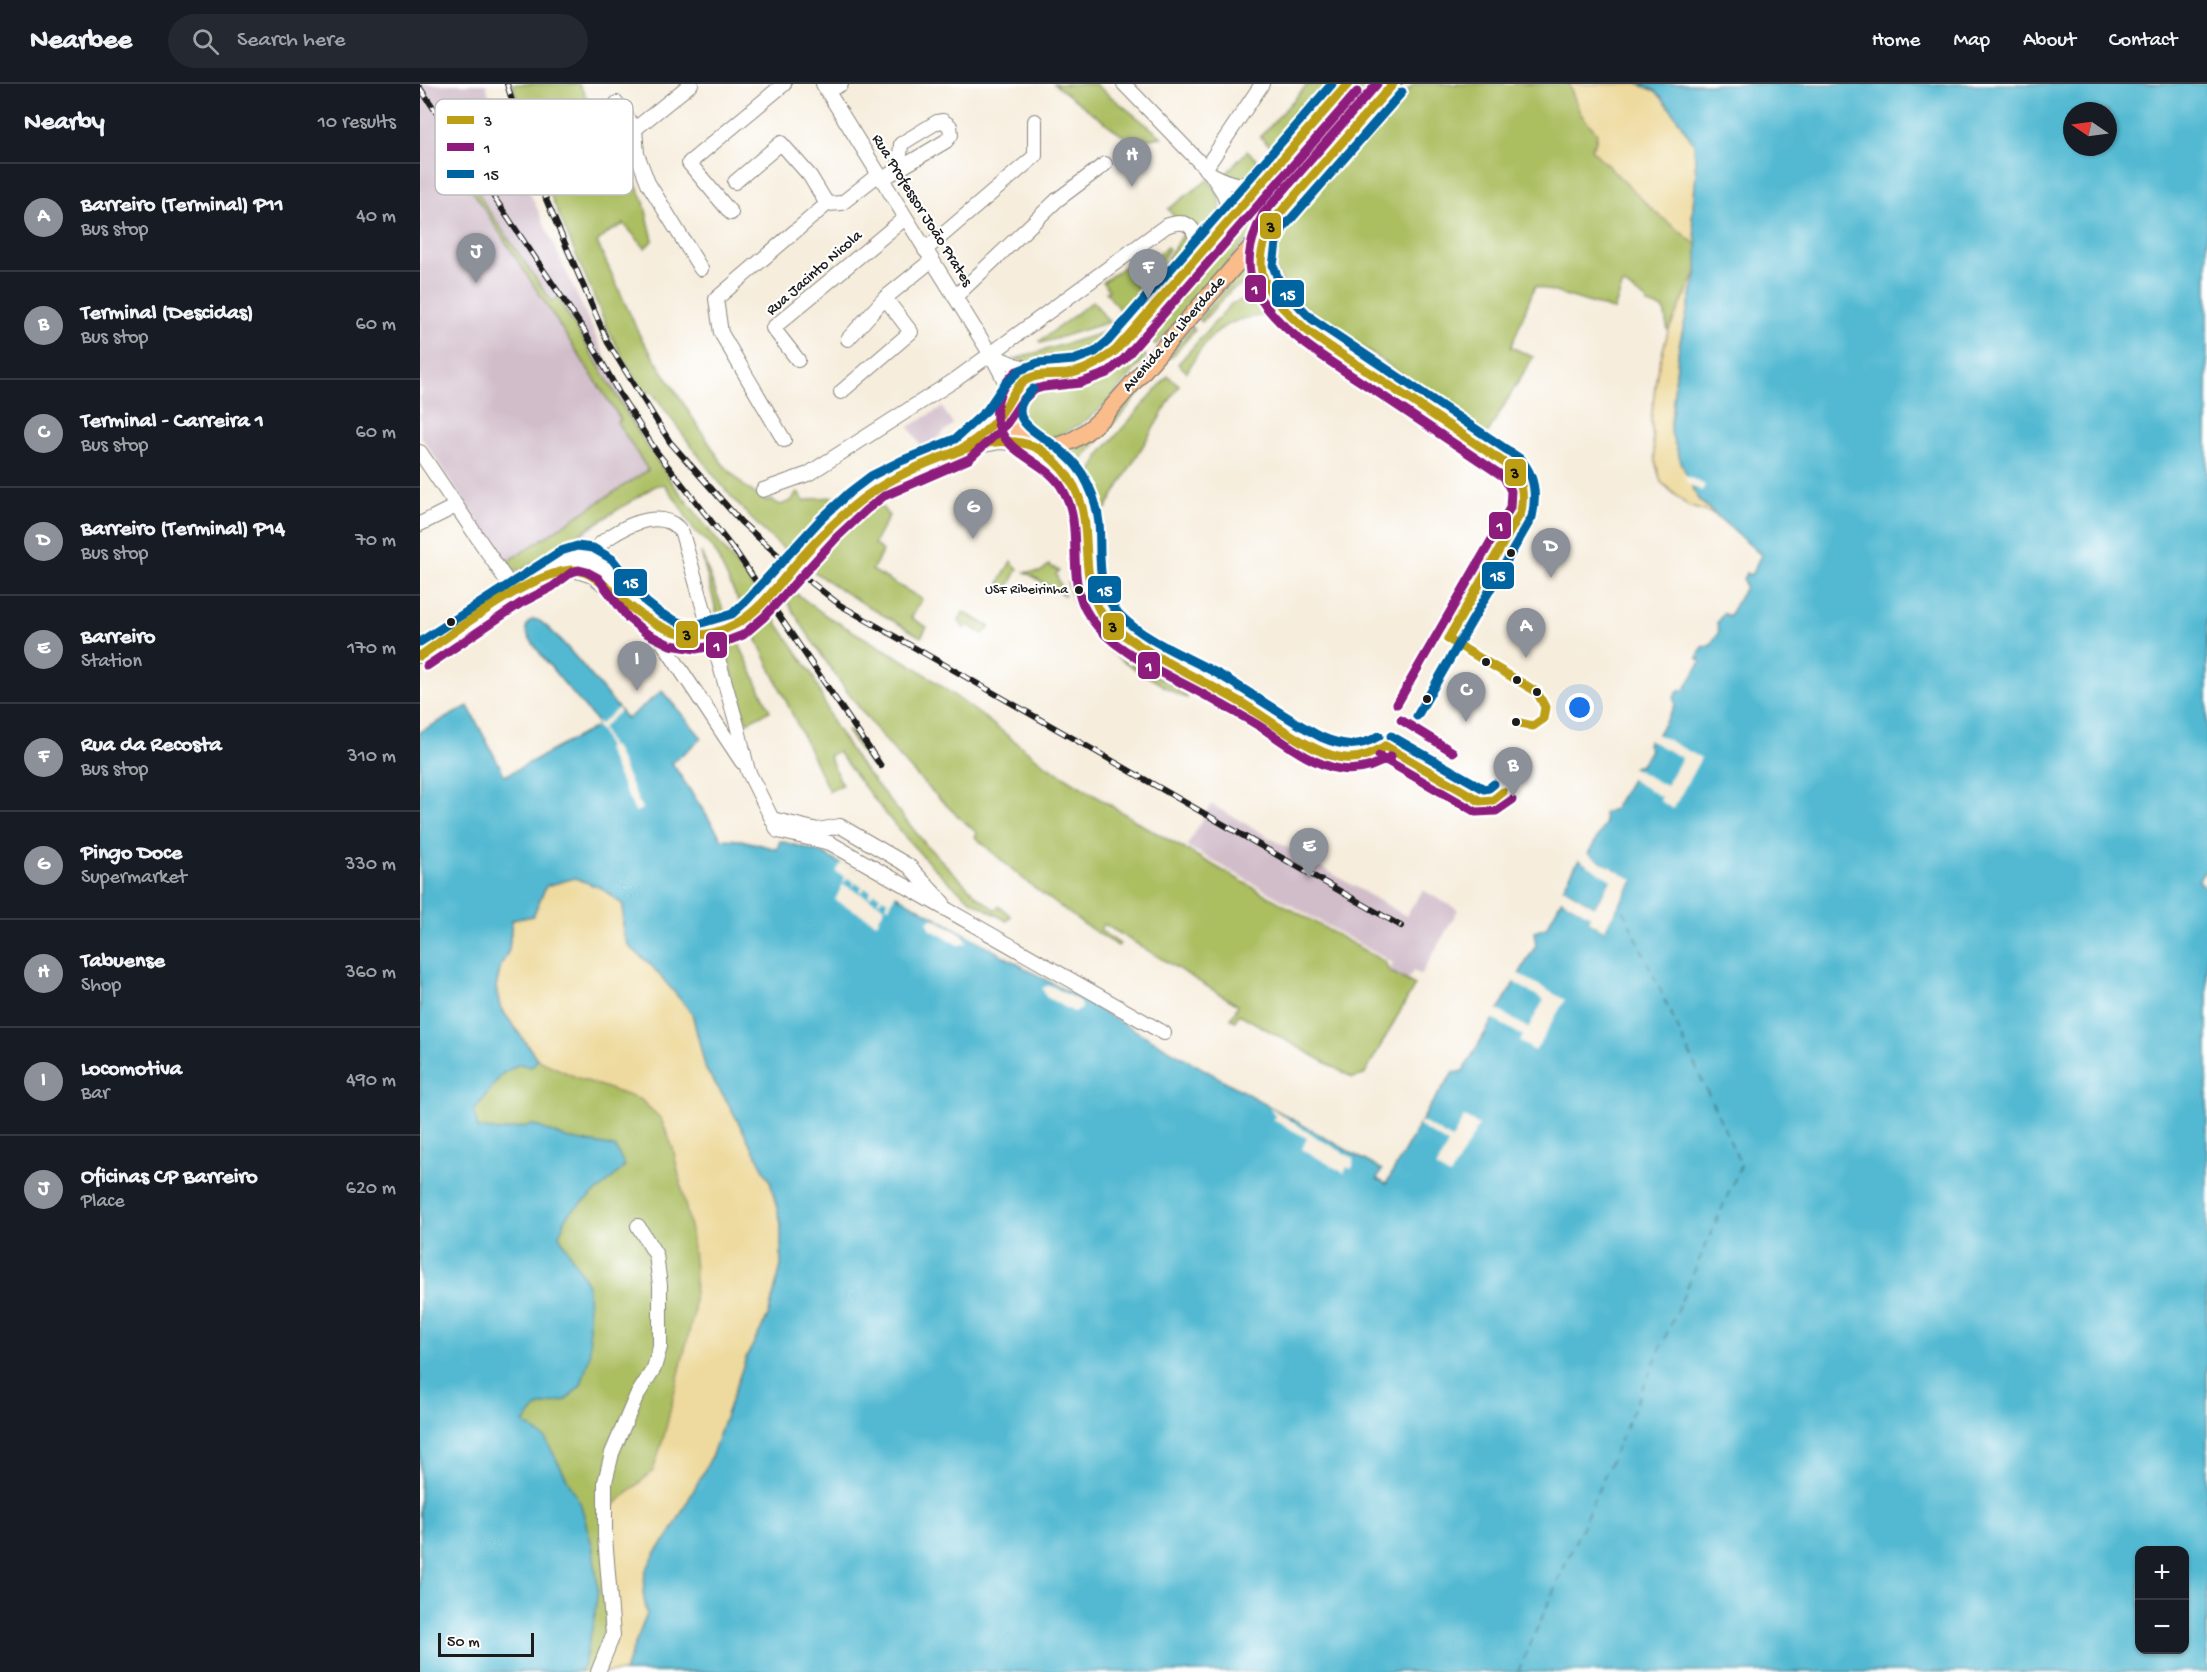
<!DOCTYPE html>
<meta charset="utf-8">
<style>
:root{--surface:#171b24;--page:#242831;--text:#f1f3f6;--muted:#9ea1a6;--line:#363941;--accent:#8c9099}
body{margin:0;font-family:"Gochi Hand",sans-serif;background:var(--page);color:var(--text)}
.controls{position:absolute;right:18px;bottom:18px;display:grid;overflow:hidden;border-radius:12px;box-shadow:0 2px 4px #0004}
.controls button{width:54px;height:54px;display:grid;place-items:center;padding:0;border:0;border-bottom:2px solid var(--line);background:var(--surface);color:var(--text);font:30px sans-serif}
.compass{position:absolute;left:1643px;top:18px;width:54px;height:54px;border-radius:50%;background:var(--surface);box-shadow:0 2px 4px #0004;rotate:283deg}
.scale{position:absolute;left:18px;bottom:15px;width:96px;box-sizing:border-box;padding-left:6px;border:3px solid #1c1c1c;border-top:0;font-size:16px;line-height:21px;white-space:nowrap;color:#1c1c1c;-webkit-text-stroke:4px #fff;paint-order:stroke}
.you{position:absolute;left:1160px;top:624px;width:21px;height:21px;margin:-15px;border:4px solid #fff;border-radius:50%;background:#1a73e8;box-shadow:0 0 0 9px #1a73e833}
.badge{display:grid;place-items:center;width:39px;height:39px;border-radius:50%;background:var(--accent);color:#fff;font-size:20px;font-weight:700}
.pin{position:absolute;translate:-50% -50px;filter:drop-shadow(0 2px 3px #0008)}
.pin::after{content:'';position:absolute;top:32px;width:21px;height:18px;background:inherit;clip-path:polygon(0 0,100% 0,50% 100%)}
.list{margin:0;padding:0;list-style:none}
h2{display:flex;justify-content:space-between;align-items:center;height:78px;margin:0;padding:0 24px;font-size:26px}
h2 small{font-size:20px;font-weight:400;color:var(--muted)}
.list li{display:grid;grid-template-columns:39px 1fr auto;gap:18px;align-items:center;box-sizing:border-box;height:108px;padding:0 24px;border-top:2px solid var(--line)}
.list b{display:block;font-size:22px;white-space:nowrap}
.list p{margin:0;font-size:20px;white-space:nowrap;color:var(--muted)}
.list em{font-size:20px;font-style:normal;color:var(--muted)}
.icon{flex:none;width:33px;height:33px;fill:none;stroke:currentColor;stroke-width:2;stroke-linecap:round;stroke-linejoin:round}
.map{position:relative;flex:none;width:1787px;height:1588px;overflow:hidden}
header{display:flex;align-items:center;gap:36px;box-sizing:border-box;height:84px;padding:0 30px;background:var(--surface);border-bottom:2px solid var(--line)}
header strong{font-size:28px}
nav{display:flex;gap:33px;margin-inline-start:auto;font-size:21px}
.search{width:420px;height:54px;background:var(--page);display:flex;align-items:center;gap:15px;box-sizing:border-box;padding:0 21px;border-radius:33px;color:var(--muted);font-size:22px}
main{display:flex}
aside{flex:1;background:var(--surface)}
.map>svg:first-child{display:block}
.industrial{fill:#d1bdca}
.green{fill:#abbe61;stroke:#646d3e;stroke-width:1.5}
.sand{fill:#eeda9e;stroke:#857b5d;stroke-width:1.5}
.water{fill:#53b9d2;stroke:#386a77;stroke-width:1.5;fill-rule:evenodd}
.pier{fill:#f6eddc}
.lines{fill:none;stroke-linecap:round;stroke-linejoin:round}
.ferry{stroke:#35636e;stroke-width:1.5;stroke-dasharray:8 6;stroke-linecap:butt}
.minor-casing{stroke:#89847c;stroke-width:16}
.major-casing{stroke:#89847c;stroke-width:19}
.minor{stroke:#fff;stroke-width:14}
.major{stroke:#f9bc8a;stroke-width:16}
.rail-casing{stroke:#1c1c1c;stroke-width:6}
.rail{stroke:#fff;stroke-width:4;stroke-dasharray:11;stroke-linecap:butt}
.minor-bridge-casing{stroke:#89847c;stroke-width:16;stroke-linecap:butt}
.minor-bridge{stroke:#fff;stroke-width:14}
.bus-1-casing{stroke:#fff;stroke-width:14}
.bus-2-casing{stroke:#fff;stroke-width:14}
.bus-3-casing{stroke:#fff;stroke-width:14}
.bus-1{stroke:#bc9f15;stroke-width:9}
.bus-2{stroke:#8e1c7d;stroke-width:9}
.bus-3{stroke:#0064a0;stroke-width:9}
.bus-dot{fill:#1c1c1c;stroke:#fff;stroke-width:2}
.labels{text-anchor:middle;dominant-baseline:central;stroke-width:4.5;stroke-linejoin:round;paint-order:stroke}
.bus-label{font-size:14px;fill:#1c1c1c;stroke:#fff;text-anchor:end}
.street-label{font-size:16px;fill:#1c1c1c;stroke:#fff}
.key{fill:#fff;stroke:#bbb;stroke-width:1.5}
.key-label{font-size:16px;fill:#1c1c1c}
.line-badge{stroke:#fff;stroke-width:2}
.badge-label{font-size:16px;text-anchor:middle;font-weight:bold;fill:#fff}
.pale-badge-label{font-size:16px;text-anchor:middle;font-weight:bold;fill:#111}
</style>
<header>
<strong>Nearbee</strong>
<div class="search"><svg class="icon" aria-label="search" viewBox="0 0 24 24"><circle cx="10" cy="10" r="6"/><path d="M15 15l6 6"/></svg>Search here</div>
<nav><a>Home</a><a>Map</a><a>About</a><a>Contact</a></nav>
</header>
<main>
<aside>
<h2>Nearby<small>10 results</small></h2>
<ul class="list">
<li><span class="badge">A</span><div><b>Barreiro (Terminal) P11</b><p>Bus stop</p></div><em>40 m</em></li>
<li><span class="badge">B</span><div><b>Terminal (Descidas)</b><p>Bus stop</p></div><em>60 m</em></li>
<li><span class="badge">C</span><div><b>Terminal - Carreira 1</b><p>Bus stop</p></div><em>60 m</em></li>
<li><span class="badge">D</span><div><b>Barreiro (Terminal) P14</b><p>Bus stop</p></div><em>70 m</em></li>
<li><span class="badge">E</span><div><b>Barreiro</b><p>Station</p></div><em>170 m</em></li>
<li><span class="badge">F</span><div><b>Rua da Recosta</b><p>Bus stop</p></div><em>310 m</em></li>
<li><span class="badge">G</span><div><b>Pingo Doce</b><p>Supermarket</p></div><em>330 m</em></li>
<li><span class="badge">H</span><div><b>Tabuense</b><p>Shop</p></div><em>360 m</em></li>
<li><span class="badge">I</span><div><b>Locomotiva</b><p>Bar</p></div><em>490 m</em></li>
<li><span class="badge">J</span><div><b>Oficinas CP Barreiro</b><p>Place</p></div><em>620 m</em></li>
</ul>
</aside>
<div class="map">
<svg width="1787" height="1588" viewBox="0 0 1787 1588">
<rect width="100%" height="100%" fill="#fff"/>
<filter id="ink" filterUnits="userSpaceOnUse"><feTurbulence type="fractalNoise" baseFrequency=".0167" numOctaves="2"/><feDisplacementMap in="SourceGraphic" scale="12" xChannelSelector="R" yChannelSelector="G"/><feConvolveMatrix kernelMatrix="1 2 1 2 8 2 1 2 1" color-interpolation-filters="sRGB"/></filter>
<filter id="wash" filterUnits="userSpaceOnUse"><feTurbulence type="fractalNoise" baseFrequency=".008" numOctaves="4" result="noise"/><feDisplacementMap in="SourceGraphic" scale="24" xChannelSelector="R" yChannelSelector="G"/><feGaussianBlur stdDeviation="1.35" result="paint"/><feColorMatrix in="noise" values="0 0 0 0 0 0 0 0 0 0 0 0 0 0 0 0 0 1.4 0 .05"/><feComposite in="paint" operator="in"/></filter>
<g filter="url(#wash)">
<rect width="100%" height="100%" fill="#f6eddc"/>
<!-- industrial -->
<g class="industrial">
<polygon points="0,0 66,0 76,35 241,394 98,499 0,351"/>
<polygon points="522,323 533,340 516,355 502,364 489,343"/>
<polygon points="791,720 986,832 1003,806 1038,826 1001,891 993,887 987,897 969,887 973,879 767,762"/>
</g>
<!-- green -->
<g class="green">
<path d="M 92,0 L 159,0 L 223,114 L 233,156 L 225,164 L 204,140 L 189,148 L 177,158 L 221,254 L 302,379 L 324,402 L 346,417 L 352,416 L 360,421 L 371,417 L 378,408 L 384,417 L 397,414 L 452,411 L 469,432 L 454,460 L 463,467 L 452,486 L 502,515 L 491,534 L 507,543 L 501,553 C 451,524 399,496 356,458 C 306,415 270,359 231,307 L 224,310 L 190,250 L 130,110 Z"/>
<polygon points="634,0 675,0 742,53 711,58"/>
<polygon points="888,0 918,0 858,68 840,53"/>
<polygon points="938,0 963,0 884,91 870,78"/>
<path d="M 994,0 L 1149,0 L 1160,29 L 1177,49 L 1176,57 L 1171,65 L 1234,127 L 1277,161 L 1274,103 L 1337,456 L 1301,437 L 1278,415 L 1275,191 L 1248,248 L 1244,225 L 1227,220 L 1226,216 L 1203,200 L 1194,226 L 1115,202 L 1091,263 L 1113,273 L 1067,350 L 878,218 C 856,194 847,176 854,143 Z"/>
<path d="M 31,59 L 67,124 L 132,218 L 138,214 L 222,354 L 253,400 L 325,492 L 392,590 L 413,639 L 439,679 L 507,762 L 557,812 L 576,826 L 579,822 L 591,832 L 587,837 C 574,829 559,823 547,813 C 498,775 455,717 417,667 L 409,672 L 422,701 L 409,707 L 293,464 L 273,445 L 258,419 L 244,400 L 235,402 L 101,487 L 92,486 L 87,478 L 228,386 L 197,338 L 201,336 L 24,63 Z"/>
<path d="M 827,67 L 844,82 C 830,98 825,96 805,91 Z"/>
<polygon points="860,90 874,102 736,261 722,248"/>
<path d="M 788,96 C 809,119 801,134 783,154 L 755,134 L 748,125 Z"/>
<polygon points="766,146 771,150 771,168 734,211 727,205"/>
<polygon points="747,163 749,165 704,232 686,208 689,206 683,198 705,182 711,190"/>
<polygon points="831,175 833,176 835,195 811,206 782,238 779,235"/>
<path d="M 841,209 L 857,231 C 807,232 791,245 767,288 L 758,280 L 811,220 Z"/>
<polygon points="673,217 689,238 622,259 620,257"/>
<polygon points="772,243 775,246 751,274 748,271"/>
<path d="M 695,245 L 700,250 C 667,284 640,287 595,275 Z"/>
<path d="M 712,260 L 726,272 C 704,298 683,330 651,345 C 644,349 634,354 625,353 C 604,351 592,325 608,309 C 620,296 640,301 656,297 C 679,292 696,276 712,260 Z"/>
<polygon points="737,282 741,285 653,386 641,373 656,366 678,351"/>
<polygon points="748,292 759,301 676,441 668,409 662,398 670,392 680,370"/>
<polygon points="281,468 302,523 350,627 327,638 322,627"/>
<polygon points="591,477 598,485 588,504 579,499"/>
<polygon points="629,481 639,487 636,490 644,511 605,488 620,488"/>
<path d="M 649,498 L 660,525 L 677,551 L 689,563 L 767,611 L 767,614 C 756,611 744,602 734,596 C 689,570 663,552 648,500 Z"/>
<path d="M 370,505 L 408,533 L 495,583 L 565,634 L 624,680 L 724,742 L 965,878 L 969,887 L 995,901 L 944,991 L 933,994 L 819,930 L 815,937 L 811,935 L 818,921 L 684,840 L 680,846 L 700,860 L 698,862 L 665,841 L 608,799 L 555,753 L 557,749 C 475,679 419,602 363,511 Z"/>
<polygon points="543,528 570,543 563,550 547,541 544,545 539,537"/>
<polygon points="429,646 455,680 451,683 427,647"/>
<path d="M 203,837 C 237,875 277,908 305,950 C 313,963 317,980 322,993 L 394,999 L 410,1007 L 424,1003 L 446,1006 L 444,1040 L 452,1055 L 470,1121 L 474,1191 L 466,1225 L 450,1256 L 439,1268 L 422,1272 L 412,1287 L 405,1338 L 393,1389 L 372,1456 L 365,1471 L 338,1588 L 0,1588 L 0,910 C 18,903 36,897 53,887 C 66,880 73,867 89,866 C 70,900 73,913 96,943 L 113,938 L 149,937 L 178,922 L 194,934 C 215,927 229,922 250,931 L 298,1038 L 300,1051 L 293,1099 L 292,1124 L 302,1152 L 308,1205 L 307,1252 L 296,1294 L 262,1373 L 251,1408 L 259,1432 L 291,1374 L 326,1274 L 348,1232 L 361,1182 L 361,1139 L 350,1097 L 307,1017 L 286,986 L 272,929 L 231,881 L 209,862 L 203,850 Z"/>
</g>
<!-- sand -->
<g class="sand">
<polygon points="1149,0 1218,0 1236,7 1251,25 1274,60 1276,91 1272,133 1277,161 1234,127 1171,65 1176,57 1177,49 1160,29"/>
<polygon points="1277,187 1259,262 1250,346 1278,415 1294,430 1268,422 1241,398 1235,377 1231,335 1237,288 1248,248"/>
<polygon points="155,794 181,804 203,821 203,850 209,862 231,881 272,929 286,986 307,1017 350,1097 361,1139 361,1182 348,1232 326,1274 291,1374 249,1452 236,1468 223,1509 227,1530 204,1588 178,1588 193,1551 185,1453 192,1423 233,1387 244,1352 274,1228 275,1185 271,1147 253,1064 241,1035 221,1016 158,994 118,976 80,923 76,903 81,881 89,866 92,836 113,832 126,802"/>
</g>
<!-- water -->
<g class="water">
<path d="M 1218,0 L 1787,0 L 1787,789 L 1785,787 L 1778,797 L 1787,804 L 1787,1588 L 204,1588 L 227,1530 L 223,1509 L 225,1488 L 236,1468 L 249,1452 L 291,1374 L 326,1274 L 348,1232 L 361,1182 L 361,1140 L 350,1097 L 307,1017 L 286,986 L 272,929 L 231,881 L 209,862 L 203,850 L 203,821 L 181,804 L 155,794 L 126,802 L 113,832 L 92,836 L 89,866 L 81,881 L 76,903 L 80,923 L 118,976 L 111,983 L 99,980 L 82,990 L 54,1027 L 58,1044 L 80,1047 L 114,1041 L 146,1054 L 195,1063 L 205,1082 L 185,1101 L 148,1130 L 139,1151 L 168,1201 L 170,1271 L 161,1301 L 146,1316 L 117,1323 L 104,1339 L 125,1354 L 161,1421 L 173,1465 L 178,1504 L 174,1537 L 163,1583 L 157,1588 L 0,1588 L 0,648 L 48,622 L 85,692 L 176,643 L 177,638 C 165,623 108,560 106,546 C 106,543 107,540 109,538 C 111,536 114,535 117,536 C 131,539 194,620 207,635 L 242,607 L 282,654 L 252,679 L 302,755 L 321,756 L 357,765 L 360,757 L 400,768 L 962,1086 L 957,1095 L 966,1100 L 1010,1022 L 1033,989 L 1043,987 L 1116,861 L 1114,848 L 1126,844 L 1142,815 L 1171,832 L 1168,837 L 1184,846 L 1213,797 L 1168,770 L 1185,740 L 1184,729 L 1194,725 L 1216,687 L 1213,684 L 1214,683 L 1221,681 L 1230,666 L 1227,660 L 1229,656 L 1233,658 L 1255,622 L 1254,614 L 1257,608 L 1265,605 L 1281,577 L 1277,574 L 1282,563 L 1291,561 L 1299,547 L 1297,539 L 1303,529 L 1309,532 L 1325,503 L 1323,495 L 1326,489 L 1331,491 L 1341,471 L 1278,415 L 1262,381 L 1250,346 L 1259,262 L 1277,187 L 1277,161 L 1272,133 L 1276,91 L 1274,60 L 1251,25 L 1236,7 ZM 1652,27 L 1688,27 L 1688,63 L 1652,63 ZM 1720,1466 L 1764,1466 L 1764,1566 L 1720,1566 Z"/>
<polygon points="1159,776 1192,795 1175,823 1143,804"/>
</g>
<!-- pier -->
<g class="pier">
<polygon points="1263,390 1285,401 1282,407 1268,400"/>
<polygon points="198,624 200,627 182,644 191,663 194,662 222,725 215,728 186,665 188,664 181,647 176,643 177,638 180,640"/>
<polygon points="1235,649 1281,674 1253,725 1240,717 1241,713 1209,694 1213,684 1246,702 1262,674 1229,656"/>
<polygon points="1166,769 1213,796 1184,846 1168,837 1170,832 1140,814 1144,813 1172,829 1172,835 1183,842 1209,797 1167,773"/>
<polygon points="1160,773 1195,794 1176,826 1141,807 1143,804 1175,823 1191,796 1159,776"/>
<polygon points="421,779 476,809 469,823 466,822 468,817 462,814 460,818 457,817 460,812 454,809 451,813 448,812 451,807 445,804 442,809 440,807 442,802 436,799 433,803 432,803 434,798 428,794 424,799 423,798 425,793 416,788"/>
<polygon points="423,800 465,823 457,839 415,816"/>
<polygon points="512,835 516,835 543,851 547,859 539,861 511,846 507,837"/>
<polygon points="1097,889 1145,916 1115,967 1100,958 1103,952 1071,934 1076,925 1108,944 1124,916 1092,897"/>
<polygon points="627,902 632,902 659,917 662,925 654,928 626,913 622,904"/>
<polygon points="849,1022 892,1051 933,1074 933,1082 931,1085 927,1083 924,1089 882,1065 887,1054 853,1036 855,1032"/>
<polygon points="1044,1033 1059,1041 1030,1092 1016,1084 1028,1060 999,1042 1001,1037 1032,1055"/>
</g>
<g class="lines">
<!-- ferry -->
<polyline class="ferry" points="1098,1588 1321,1081 1200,819"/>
</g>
</g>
<g filter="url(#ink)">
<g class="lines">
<defs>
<g id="minor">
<path d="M 403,0 L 571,271 C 580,288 594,306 583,325 L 542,365"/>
<polyline points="704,0 791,90 804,110 806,117 807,124 802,144"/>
<polyline points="407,7 421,0"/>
<polyline points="197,19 215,45 271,0"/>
<polyline points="215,45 217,70 228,99 281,185"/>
<polyline points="785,85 842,0"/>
<path d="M 793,91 C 815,102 823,104 845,93"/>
<polyline points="462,95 526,57 531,51 530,42 523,37 517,38 481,60 479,84"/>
<polyline points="315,98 361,59 390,92 407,120 296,215 301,249 364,356"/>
<polyline points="407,120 422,119 459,90"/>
<polyline points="311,129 269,79 364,0"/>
<polyline points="505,166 615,72 615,37"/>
<polyline points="535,213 637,116 685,80"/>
<polyline points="428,255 465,214 512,176"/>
<polyline points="571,271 595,281 625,289"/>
<polyline points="378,276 353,244 485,134"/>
<polyline points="421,308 491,248 465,214"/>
<polyline points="544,365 580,358 611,361"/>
<polyline points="0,368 95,509"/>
<path d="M 343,406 L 388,390 L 535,296 L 746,142 C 775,130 781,155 772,177"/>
<polyline points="0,440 36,422"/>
<polyline points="154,486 173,492 205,518"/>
<path d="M 161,487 C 164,480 168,473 173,467 C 192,447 242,418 262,449 L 317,641 L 328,687 L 358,747 L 410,759 L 744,949"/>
<polyline points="237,550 322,678"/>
<polyline points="0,572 95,509 126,492 147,477 155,474 171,476 186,485 217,526"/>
<polyline points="352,735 398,746 420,742 489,782 523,819"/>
<polyline points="178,1588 193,1551 185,1453 185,1398 192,1369 216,1313 234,1284 240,1263 240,1201 236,1171 218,1142"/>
</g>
<path id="major" d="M 928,0 L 696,266 C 684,276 671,285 656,288 C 637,293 615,286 599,301 C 574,325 597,367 631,363 C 652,361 670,346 685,331 L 973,0"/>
</defs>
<!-- minor casing -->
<use href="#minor" class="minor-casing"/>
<!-- major casing -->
<use href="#major" class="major-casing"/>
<!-- minor -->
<use href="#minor" class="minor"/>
<!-- major -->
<use href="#major" class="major"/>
<defs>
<g id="rail">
<polyline points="87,0 112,83 188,259 250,358 321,438 369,481 420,521 981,842"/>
<polyline points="0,4 164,246 199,309 236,367 317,470"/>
<polyline points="314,465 461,682"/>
</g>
</defs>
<!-- rail casing -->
<use href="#rail" class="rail-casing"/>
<!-- rail -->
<use href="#rail" class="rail"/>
<defs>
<path id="minor-bridge" d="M 217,526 C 248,552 280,562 318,540 C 338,528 353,505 369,487 C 390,464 412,439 436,418 C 464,394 500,382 534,369"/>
</defs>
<!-- minor-bridge casing -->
<use href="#minor-bridge" class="minor-bridge-casing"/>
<!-- minor-bridge -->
<use href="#minor-bridge" class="minor-bridge"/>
<defs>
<g id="bus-1">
<path d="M 973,0 L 853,137 C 844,157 836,177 845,198 C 866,242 928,273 967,300 C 1008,328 1050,356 1092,384 C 1103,398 1104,411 1101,428 L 1028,555"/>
<path d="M 532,370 C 552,360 572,344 584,325 C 591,315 595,303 606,296 C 618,289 633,291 647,290 C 666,287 681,278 696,266 L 928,0"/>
<polyline points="1028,555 1117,608 1125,623 1123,635 1113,642 1096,638"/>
<path d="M 0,572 C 36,547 108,490 151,486 C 166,485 178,496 189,505 C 228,538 264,568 316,540 C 343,525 361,496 382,473 C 431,418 463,394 533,369 C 558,360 587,352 613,362 C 624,366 634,376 642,385 C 680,429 656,473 677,521 C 684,538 702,550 717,560 C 749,582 786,598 820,618 C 847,634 889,667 918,673 C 935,677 951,671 965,662"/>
<polyline points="965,662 1060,717 1073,716 1083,708"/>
</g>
<g id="bus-2">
<path d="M 957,0 L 843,130 C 832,152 824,175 833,200 C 850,246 926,287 966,314 C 1005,340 1044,366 1084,393 L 1091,407 L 1090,424 L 977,620"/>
<path d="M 597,287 C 574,307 568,339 592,362 C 609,378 631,384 643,406 C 666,445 643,495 670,533 C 679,546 692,558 706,567 C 734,587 767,600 797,618 C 813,627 829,635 844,645 C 868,661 891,680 920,685 C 939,688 956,682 971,672"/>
<polyline points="7,582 101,519 132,503 152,488 159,486 167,488 178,494 208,534 226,549 250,561 276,565 297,561 323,551 344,533 417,453 446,426 464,412 549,375 585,342 602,317 613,306 623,303 660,299 687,289 704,275 937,8"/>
<polyline points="981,636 1033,668"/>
<polyline points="959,672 1056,728 1076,727 1092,716"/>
</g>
<g id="bus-3">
<path d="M 982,8 L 863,144 L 856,159 L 853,182 L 861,202 L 880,223 L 892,235 L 1099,374 C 1115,390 1117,411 1112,433 L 997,632"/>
<path d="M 613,305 C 582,333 613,346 635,362 C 646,370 656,380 663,391 C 672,406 677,422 679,439 C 682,471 674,504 699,530 C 726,558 766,572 800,591 C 834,611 866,634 901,653 C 922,662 939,664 959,652"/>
<polyline points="0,558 141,467 157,462 173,464 192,475 226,518 240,529 258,538 275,541 312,530 327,516 400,436 430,408 451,392 481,377 535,355 567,326 584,301 600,286 618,279 654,276 675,268 688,257 912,0"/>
<polyline points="971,652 1064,705 1069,704 1074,700"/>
</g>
</defs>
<!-- bus-1 casing -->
<use href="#bus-1" class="bus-1-casing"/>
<!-- bus-2 casing -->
<use href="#bus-2" class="bus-2-casing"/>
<!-- bus-3 casing -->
<use href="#bus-3" class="bus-3-casing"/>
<!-- bus-1 -->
<use href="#bus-1" class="bus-1"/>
<!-- bus-2 -->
<use href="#bus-2" class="bus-2"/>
<!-- bus-3 -->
<use href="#bus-3" class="bus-3"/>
</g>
</g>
<!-- markers -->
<g class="bus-dot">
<circle cx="1091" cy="469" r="5"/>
<circle cx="659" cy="506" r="5"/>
<circle cx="31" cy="538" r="5"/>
<circle cx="1066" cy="578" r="5"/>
<circle cx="1097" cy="596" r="5"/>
<circle cx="1117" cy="608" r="5"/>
<circle cx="1007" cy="615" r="5"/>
<circle cx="1096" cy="638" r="5"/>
</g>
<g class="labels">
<!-- bus labels -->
<g class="bus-label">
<text x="648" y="506">USF Ribeirinha</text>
</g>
<!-- street labels -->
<g class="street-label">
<text transform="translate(501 127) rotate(58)">Rua Professor João Prates</text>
<text transform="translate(395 190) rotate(-41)">Rua Jacinto Nicola</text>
<text transform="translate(755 251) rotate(-49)">Avenida da Liberdade</text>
</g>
</g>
<!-- legend -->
<rect x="15" y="15" width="198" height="96" rx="9" class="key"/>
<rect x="27" y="32" width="27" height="8" fill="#bc9f15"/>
<rect x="27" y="59" width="27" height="8" fill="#8e1c7d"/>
<rect x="27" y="86" width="27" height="8" fill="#0064a0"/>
<g class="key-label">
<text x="64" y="42">3</text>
<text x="64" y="69">1</text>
<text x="64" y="96">15</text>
</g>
<g class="line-badge">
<rect x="839" y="128" width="23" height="28" rx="6" fill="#bc9f15"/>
<rect x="824" y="190" width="23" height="29" rx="6" fill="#8e1c7d"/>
<rect x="851" y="195" width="34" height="29" rx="6" fill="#0064a0"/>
<rect x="1084" y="374" width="23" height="29" rx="6" fill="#bc9f15"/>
<rect x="1068" y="427" width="24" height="29" rx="6" fill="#8e1c7d"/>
<rect x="1061" y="477" width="34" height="29" rx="6" fill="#0064a0"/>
<rect x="193" y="484" width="35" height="29" rx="6" fill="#0064a0"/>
<rect x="667" y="491" width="35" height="29" rx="6" fill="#0064a0"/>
<rect x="682" y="528" width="23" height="29" rx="6" fill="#bc9f15"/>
<rect x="255" y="536" width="24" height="29" rx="6" fill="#bc9f15"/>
<rect x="285" y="547" width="23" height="28" rx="6" fill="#8e1c7d"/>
<rect x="717" y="567" width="24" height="29" rx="6" fill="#8e1c7d"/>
</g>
<g class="badge-label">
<text x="835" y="210">1</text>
<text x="868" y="216">15</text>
<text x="1080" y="447">1</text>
<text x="1078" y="497">15</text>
<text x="211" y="504">15</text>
<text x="685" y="512">15</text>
<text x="297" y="567">1</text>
<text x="729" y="587">1</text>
</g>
<g class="pale-badge-label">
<text x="851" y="148">3</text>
<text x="1095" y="394">3</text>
<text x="693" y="548">3</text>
<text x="267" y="556">3</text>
</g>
</svg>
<div class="controls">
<button>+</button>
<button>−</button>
</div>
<svg class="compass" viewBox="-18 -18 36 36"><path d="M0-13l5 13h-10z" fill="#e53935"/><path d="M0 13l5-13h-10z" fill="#9ea1a6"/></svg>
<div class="scale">50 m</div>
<div class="you"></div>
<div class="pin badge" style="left:1106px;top:574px">A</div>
<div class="pin badge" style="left:1093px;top:713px">B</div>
<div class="pin badge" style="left:1046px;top:638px">C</div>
<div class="pin badge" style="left:1131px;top:494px">D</div>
<div class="pin badge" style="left:889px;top:794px">E</div>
<div class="pin badge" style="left:728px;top:215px">F</div>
<div class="pin badge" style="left:553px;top:455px">G</div>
<div class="pin badge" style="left:712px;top:103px">H</div>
<div class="pin badge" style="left:217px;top:607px">I</div>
<div class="pin badge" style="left:56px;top:199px">J</div>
</div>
</main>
